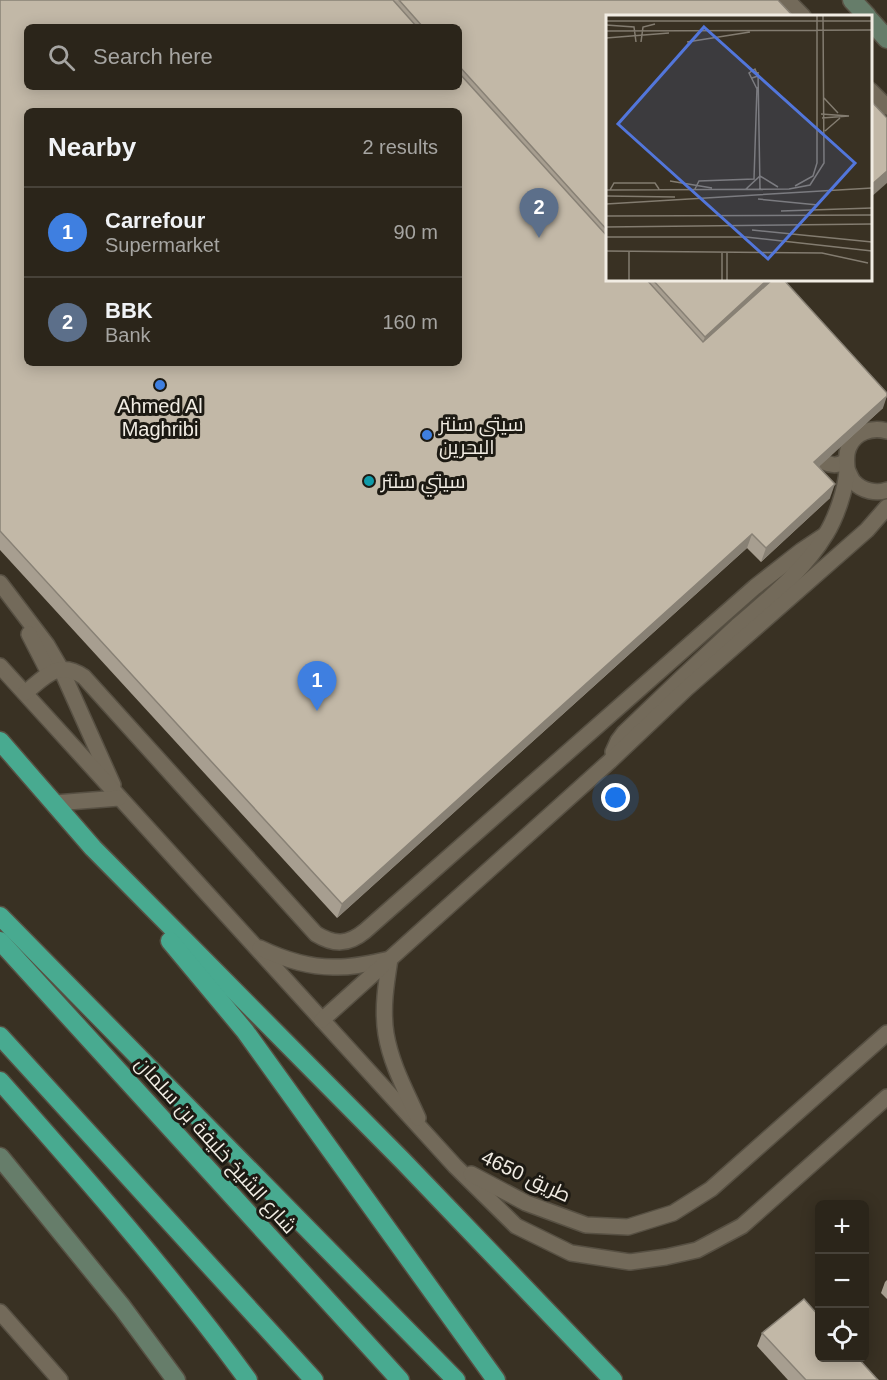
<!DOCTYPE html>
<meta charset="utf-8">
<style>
:root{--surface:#2b251a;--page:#332d23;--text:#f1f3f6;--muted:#a6a5a2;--line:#474239;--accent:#1a73e8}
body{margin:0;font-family:Arial,Cairo,sans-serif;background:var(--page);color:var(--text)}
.controls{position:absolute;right:18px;bottom:18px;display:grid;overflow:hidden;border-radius:9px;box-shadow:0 3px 15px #0003}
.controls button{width:54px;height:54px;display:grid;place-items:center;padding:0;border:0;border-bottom:2px solid var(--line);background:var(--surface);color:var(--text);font:30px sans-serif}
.you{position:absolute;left:616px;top:798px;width:21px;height:21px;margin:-15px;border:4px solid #fff;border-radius:50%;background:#1a73e8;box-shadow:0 0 0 9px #1a73e833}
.badge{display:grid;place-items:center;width:39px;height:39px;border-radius:50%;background:var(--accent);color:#fff;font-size:20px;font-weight:700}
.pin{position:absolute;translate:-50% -50px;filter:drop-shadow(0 2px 3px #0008)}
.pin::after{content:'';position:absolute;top:32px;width:21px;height:18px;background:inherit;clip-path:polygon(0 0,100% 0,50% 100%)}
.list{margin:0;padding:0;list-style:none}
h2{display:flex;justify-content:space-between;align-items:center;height:78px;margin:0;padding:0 24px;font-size:26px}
h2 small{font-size:20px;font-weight:400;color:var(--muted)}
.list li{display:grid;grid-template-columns:39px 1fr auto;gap:18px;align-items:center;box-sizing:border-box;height:90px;padding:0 24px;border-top:2px solid var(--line)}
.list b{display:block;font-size:22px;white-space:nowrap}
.list p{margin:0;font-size:20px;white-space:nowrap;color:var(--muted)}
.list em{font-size:20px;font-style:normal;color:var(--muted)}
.icon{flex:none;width:33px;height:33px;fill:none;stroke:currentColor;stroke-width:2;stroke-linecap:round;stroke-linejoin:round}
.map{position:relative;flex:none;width:887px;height:1380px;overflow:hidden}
.search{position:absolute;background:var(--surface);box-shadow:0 3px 15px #0003;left:24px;top:24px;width:438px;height:66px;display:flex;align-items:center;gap:15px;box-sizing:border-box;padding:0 21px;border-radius:9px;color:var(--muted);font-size:22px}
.panel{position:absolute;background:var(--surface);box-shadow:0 3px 15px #0003;left:24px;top:108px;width:438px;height:258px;border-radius:9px}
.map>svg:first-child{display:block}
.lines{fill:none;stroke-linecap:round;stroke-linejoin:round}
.service-casing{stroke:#575043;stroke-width:18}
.secondary-casing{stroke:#575043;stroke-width:21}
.motorway-casing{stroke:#575043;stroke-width:21}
.service{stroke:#736a5a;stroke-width:15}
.secondary{stroke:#667d6a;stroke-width:18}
.motorway{stroke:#48aa90;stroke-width:18}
.wall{fill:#a79e90;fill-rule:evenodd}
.shaded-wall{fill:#888175}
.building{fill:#c2b8a7;stroke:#888175;stroke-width:1.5;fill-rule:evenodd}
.shop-dot{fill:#3f7fe0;stroke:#1d1a13;stroke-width:2}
.culture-dot{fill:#0f9aa8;stroke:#1d1a13;stroke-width:2}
.labels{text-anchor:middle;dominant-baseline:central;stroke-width:6;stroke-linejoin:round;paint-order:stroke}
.poi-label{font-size:20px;fill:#f1ece3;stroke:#1d1a13;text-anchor:start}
.street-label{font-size:20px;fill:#f1ece3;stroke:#1d1a13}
.inset-road{fill:none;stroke:#837c70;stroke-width:1.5}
.view{fill:#5276db;fill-opacity:0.15;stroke:#5276db;stroke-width:3}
.inset-edge{fill:none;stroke:#f1ece3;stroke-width:3}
</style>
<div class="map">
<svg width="887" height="1380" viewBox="0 0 887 1380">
<rect width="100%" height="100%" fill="#393123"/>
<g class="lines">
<defs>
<g id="service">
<polyline points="787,0 803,16"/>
<polyline points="870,90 887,107"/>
<path d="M 824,462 C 832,466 838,466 846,461"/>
<path d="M 847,469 C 849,473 851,479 854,482 C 862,491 877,494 887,490"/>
<polyline points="0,583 47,645 61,669 113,785"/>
<polyline points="29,634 49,673"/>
<polyline points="0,666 455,1166 516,1226 571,1253 630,1262 666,1257 697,1250 742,1226 887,1097"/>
<path d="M 25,693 C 45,677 58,659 84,677 L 316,934 C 334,945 348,945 365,931 L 755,587 L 801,551 L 825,535"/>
<path d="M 613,752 L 618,741 L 624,733 C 661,697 699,661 737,626 C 769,598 804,571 826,534 C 836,518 846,489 847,470 C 847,462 845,455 849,447 C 855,432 872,427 887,431"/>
<polyline points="55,803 119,798"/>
<path d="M 260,948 C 283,959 307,967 333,967 C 352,968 371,963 390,959 C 386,984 382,1009 386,1034 C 391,1064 406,1091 418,1118"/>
<polyline points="322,1020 610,761 687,688 867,530 887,507"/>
<polyline points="471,1174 526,1203 586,1225 628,1227 673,1213 711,1189 887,1033"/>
<polyline points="0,1312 60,1380"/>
</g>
<g id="secondary">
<polyline points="852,0 867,16"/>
<polyline points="870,20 887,39"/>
<polyline points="0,1157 122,1307 176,1380"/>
</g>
<g id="motorway">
<polyline points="0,741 93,848 402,1160 613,1380"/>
<polyline points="0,916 456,1380"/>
<polyline points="0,941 400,1380"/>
<polyline points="170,941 245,1031 496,1380"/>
<polyline points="0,1036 314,1380"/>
<path d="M 0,1081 C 86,1178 172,1276 248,1380"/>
</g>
</defs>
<!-- service casing -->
<use href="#service" class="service-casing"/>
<!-- secondary casing -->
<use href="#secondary" class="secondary-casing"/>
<!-- motorway casing -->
<use href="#motorway" class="motorway-casing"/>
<!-- service -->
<use href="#service" class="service"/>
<!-- secondary -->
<use href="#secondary" class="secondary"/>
<!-- motorway -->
<use href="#motorway" class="motorway"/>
</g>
<!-- wall -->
<g class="wall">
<path d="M 0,0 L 778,0 L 608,16 L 608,279 L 783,279 L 883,408 L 819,466 L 830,498 L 761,562 L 747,548 L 337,918 L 0,550 ZM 27,27 L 459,27 L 459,87 Z"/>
<polygon points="887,1280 887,1299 881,1293 885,1282"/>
<polygon points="762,1333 878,1380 788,1380 757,1346"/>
</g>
<!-- shaded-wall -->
<g class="shaded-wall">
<polygon points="887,171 887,183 870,198 870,186"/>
<polygon points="768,279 782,279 698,355 705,337"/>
<polygon points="887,396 883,408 810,475 814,462"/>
<polygon points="835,484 830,498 761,562 766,548"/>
<polygon points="752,534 747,548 337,918 342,904"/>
</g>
<!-- building -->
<g class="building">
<path d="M 0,0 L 393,0 L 417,27 L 27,27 L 27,87 L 459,87 L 459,73 L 608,237 L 608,279 L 646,279 L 703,342 L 773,279 L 783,279 L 887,393 L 887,396 L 814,462 L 835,484 L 766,548 L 752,534 L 342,904 L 0,531 ZM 27,111 L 459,111 L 459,363 L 27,363 Z"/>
<polygon points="399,0 778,0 793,16 608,16 608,231 459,66 459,27 423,27"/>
<polygon points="870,100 887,118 887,171 870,186"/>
<polygon points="652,279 768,279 705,337"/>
<polygon points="804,1299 819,1316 819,1358 858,1358 878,1380 806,1380 762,1333"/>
</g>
<!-- markers -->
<g class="shop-dot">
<circle cx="160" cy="385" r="6"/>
<circle cx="427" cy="435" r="6"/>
</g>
<circle class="culture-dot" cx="369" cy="481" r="6"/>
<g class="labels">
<!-- poi labels -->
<g class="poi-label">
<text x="160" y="406" text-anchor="middle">Ahmed Al<tspan x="160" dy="23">Maghribi</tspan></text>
<text x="439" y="424">سيتي سنتر<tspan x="439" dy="23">البحرين</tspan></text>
<text x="381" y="481">سيتي سنتر</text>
</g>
<!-- street labels -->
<g class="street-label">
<text transform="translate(216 1145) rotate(48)">شارع الشيخ خليفة بن سلمان</text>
<text transform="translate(526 1176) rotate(25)">طريق 4650</text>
</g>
</g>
<!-- overview -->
<g transform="translate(606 15)">
<rect width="266" height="266" fill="#393123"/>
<path class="inset-road" d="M 0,6 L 266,6M 0,10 L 28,12 L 30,27M 0,16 L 266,15M 0,23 L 63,18M 35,27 L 37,12 L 49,9M 81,27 L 144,17M 152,57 L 154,174M 146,63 L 152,61 L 149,54 L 143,58 L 151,74M 218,83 L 232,98M 215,99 L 243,101 L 216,103M 219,116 L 234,103M 64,166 L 106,173M 189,171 L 207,161 L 211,148 L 211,1M 89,174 L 93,166 L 148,164 L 151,72M 140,174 L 154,161 L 172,172M 0,175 L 183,174 L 204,170 L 218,148 L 217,1M 4,175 L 8,168 L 49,168 L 53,174M 0,181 L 69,182M 152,184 L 212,190M 0,189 L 266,173M 175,196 L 266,193M 0,201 L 266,200M 0,212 L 266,209M 146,215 L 266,227M 0,222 L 140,222 L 266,236M 0,236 L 216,238 L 262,248M 23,237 L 23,265M 116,265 L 116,237M 121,265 L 121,237"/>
<path class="view" d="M 98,12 L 249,148 L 162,244 L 12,109 Z"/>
<rect width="266" height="266" class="inset-edge"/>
</g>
</svg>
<div class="controls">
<button>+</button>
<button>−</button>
<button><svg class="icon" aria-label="locate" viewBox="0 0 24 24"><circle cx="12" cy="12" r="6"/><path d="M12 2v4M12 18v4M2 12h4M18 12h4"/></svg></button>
</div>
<div class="you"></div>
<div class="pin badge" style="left:317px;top:711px;background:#3f7fe0">1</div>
<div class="pin badge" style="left:539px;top:238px;background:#5c6f8a">2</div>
<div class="search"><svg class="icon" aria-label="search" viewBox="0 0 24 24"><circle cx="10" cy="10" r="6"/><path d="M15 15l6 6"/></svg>Search here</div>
<section class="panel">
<h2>Nearby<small>2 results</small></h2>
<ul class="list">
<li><span class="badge" style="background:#3f7fe0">1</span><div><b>Carrefour</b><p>Supermarket</p></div><em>90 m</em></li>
<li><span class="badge" style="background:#5c6f8a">2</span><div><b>BBK</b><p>Bank</p></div><em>160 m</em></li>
</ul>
</section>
</div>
